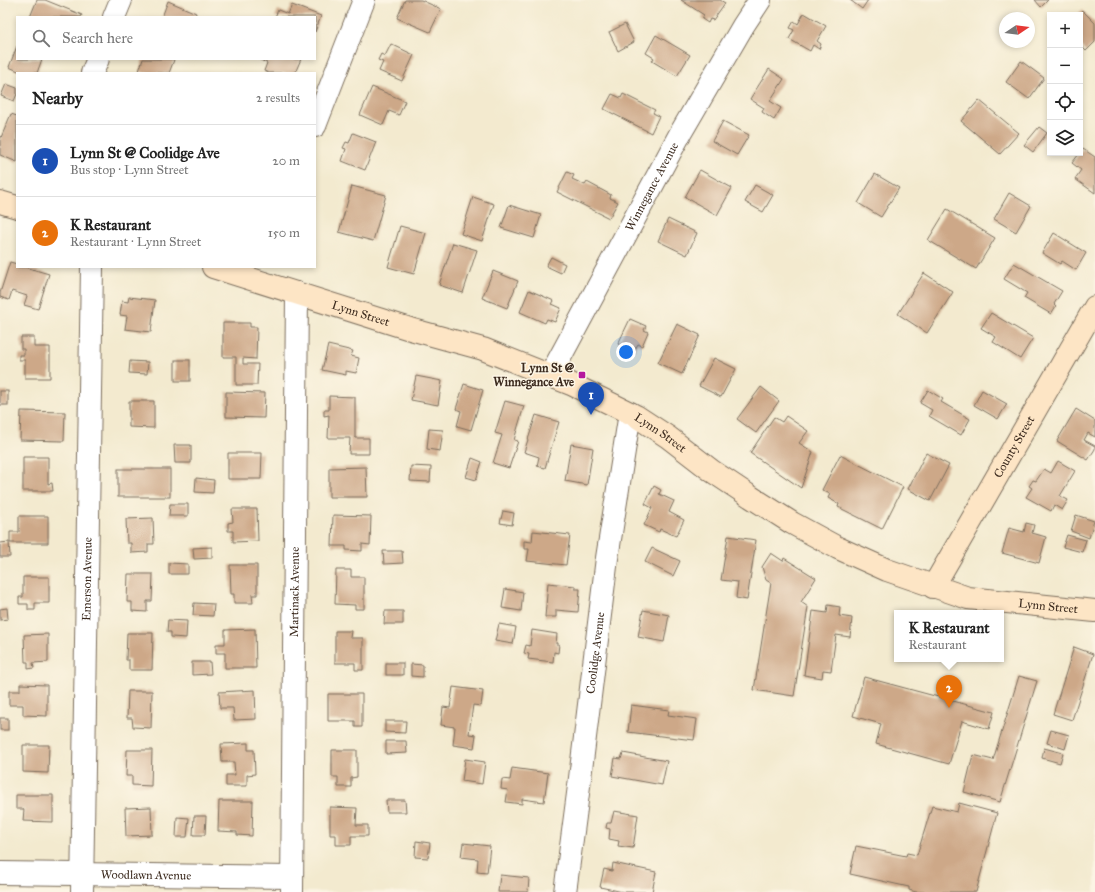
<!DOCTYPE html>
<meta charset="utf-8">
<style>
:root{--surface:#fff;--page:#f2f2f2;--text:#222;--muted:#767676;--line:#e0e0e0;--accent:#b5179e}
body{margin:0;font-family:"IM FELL Great Primer",serif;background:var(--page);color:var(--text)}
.controls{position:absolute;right:12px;top:12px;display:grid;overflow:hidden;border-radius:0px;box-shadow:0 2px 6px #0003}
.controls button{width:36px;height:36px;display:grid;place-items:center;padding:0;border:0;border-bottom:1px solid var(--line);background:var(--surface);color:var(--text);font:20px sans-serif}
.compass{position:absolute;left:999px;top:12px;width:36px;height:36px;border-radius:50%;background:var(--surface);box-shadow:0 2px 6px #0003;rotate:77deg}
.you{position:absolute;left:626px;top:352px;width:14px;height:14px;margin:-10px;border:3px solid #fff;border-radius:50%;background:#1a73e8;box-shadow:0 0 0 6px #1a73e833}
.badge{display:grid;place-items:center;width:26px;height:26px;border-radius:50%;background:var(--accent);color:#fff;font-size:13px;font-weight:700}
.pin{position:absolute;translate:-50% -33px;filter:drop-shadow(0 1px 2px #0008)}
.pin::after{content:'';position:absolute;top:21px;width:14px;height:12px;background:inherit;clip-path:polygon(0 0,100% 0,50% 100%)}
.popup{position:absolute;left:894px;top:610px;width:110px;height:52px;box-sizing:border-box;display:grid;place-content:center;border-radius:0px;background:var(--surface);filter:drop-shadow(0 1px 3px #0005);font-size:13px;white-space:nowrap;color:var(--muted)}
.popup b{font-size:15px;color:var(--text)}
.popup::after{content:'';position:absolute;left:50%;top:100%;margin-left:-8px;border:8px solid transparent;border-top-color:var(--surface)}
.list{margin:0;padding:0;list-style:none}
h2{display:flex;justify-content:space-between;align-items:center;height:52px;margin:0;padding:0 16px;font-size:17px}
h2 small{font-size:13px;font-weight:400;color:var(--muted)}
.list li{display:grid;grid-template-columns:26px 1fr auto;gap:12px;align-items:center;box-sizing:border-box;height:72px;padding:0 16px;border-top:1px solid var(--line)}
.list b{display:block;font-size:15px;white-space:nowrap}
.list p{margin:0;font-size:13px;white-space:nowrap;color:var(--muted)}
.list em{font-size:13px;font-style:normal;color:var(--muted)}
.icon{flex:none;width:22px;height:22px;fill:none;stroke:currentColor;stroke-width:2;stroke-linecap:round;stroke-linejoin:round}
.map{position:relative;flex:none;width:1095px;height:892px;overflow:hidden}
.search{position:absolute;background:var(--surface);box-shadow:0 2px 6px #0003;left:16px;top:16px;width:300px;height:44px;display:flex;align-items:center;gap:10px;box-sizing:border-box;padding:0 14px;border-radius:0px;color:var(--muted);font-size:15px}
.panel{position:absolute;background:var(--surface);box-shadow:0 2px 6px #0003;left:16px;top:72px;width:300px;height:196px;border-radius:0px}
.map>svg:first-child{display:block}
.building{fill:#cda888}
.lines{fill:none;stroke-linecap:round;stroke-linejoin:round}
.street-casing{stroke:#7b6d5c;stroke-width:24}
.secondary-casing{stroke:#7b6d5c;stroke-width:24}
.street{stroke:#fff;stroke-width:22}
.secondary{stroke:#fde5c5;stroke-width:22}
.poi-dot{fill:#b5179e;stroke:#fcf5e5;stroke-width:1.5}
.labels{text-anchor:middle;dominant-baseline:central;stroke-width:3;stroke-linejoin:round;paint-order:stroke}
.street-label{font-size:12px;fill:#3b2a1e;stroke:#fcf5e5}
.poi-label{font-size:12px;font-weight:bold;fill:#3b2a1e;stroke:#fcf5e5;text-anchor:end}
</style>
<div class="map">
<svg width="1095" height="892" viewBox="0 0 1095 892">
<rect width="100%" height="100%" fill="#fcf5e5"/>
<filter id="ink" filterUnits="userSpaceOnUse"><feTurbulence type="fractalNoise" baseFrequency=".025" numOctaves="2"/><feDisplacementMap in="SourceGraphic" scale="8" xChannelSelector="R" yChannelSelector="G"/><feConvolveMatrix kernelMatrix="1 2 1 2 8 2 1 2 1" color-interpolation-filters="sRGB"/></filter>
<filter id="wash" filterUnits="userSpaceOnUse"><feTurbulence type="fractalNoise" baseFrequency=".012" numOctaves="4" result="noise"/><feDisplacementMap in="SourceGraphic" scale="16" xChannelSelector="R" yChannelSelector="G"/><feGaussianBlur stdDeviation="0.9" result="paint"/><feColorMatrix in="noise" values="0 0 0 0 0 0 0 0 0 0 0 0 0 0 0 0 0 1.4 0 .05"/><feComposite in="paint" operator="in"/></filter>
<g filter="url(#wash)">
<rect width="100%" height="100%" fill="#f3eacf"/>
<g id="blocks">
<!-- building -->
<g class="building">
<polygon points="37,0 45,0 82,15 81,17 30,17"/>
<polygon points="405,0 421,0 441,9 430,32 397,18"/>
<polygon points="681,0 720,0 725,3 713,20 710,19 708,23 702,19 704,15"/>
<polygon points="850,0 868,0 862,9"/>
<polygon points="1035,0 1048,0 1041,7"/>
<polygon points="168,1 196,13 195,17 162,17"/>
<polygon points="292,5 321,16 315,32 315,17 275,17 278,10 288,14"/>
<polygon points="1082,10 1095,23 1095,42 1086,51 1080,45 1080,15 1077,15"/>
<polygon points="804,13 826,26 817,41 821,44 819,49 813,45 810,51 789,39 794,30 790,28 794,21 798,24"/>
<polygon points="625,24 634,42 618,51 609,32"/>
<polygon points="656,35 690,55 677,76 652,61 654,58 646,53"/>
<polygon points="391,44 414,55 402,81 379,71 383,62 378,60 381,54 385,56"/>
<polygon points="17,46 17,59 42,59 37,73 23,73 9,67"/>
<polygon points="143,59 172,59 174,60 169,73 145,73 139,71"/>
<polygon points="258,59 301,59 295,73 269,73 264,71 267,63"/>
<polygon points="1021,61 1044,78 1029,99 1006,82"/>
<polygon points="769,69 784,79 770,101 781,108 774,120 762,112 764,108 750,99"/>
<polygon points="6,84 17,88 17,94 14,101 1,96"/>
<polygon points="372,87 405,101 399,115 389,111 383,125 360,115"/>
<polygon points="612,94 621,98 623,94 655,110 653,113 659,116 651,133 604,109"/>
<polygon points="979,100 1019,133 1000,154 961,121"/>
<polygon points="11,114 17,116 17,162 0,155 0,140"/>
<polygon points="723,121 749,135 737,155 712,141"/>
<polygon points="1039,127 1047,133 1033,152 1024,145"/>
<polygon points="353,133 376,142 365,170 342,161 346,149 343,148 346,142 349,143"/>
<polygon points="1083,149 1095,157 1095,193 1075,179 1081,170 1072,163"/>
<polygon points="700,170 732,188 717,215 685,197"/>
<polygon points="567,172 574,175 572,179 585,185 587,182 611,195 610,198 618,202 609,218 557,192"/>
<polygon points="875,174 899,188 881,217 858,203"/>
<polygon points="755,185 773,195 763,212 745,202"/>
<polygon points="352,186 386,195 373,241 339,232"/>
<polygon points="1009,193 1031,206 1016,232 994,219"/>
<polygon points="473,197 494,204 482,241 461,234"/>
<polygon points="509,205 541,215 534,238 501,228"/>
<polygon points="947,209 995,238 976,269 928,240"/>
<polygon points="668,219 697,233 687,255 658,241"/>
<polygon points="400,226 426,233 414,274 388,267"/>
<polygon points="1054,233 1086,253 1076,270 1062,261 1060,264 1042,253"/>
<polygon points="453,243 477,250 463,293 439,285"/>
<polygon points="551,257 565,264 561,273 546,266"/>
<polygon points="10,262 17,264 17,267 25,267 49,274 38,309 24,305 27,296 12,291 9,300 0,297 0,293"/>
<polygon points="1014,263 1062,291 1054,304 1056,306 1051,314 1024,298 1027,293 1004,279"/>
<polygon points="493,271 518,281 507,308 482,298"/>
<polygon points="924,273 953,292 927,333 898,314"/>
<polygon points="529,290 554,301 552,304 561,308 555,322 547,319 545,323 520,312"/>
<polygon points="129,297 155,300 151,332 125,329 127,316 120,315 122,301 128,302"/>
<polygon points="991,313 1033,338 1020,359 993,342 996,337 981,328"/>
<polygon points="630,319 646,326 644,330 648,332 642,346 638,344 634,351 618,344"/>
<polygon points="223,323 250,323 250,327 257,327 256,359 243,358 243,364 258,364 257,385 236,385 236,357 223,357"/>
<polygon points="677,324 700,335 682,374 658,363"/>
<polygon points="21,337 34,337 34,347 50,347 50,378 25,378 25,360 19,360 19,355 24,355 24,349 21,349"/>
<polygon points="328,345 353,351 351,356 359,358 356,373 346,371 346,375 322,370"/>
<polygon points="714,358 736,369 721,397 699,386"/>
<rect x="175" y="360" width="15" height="21"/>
<polygon points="130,361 148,362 147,374 129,373"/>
<polygon points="416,376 442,381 438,405 411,400"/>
<polygon points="464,384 483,390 471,430 457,426 461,411 456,409"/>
<polygon points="761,387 779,401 756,433 737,419"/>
<polygon points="928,390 943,399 941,402 970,419 961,435 929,416 932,410 920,403"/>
<polygon points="982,390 1007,404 998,419 974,405"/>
<rect x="0" y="391" width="8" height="14"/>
<polygon points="226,392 265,393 264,418 226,417"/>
<polygon points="329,396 355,397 355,438 369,438 369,454 349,454 350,438 328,438 329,415 324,416 324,410 329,410"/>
<polygon points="129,401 154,401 154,428 129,427"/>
<polygon points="505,401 524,406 514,440 518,441 509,468 493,463 502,435 495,433"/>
<polygon points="1076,409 1095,421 1095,437 1088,433 1084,440 1095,446 1095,449 1088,460 1057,441"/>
<polygon points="21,411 65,412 64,441 20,440"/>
<polygon points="536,415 559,422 545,468 537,466 539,457 524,452"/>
<polygon points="786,416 808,431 799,443 813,452 801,488 750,453 774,417 782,422"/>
<polygon points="429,429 443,430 440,451 427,449"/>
<polygon points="571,444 593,448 587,485 565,481"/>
<polygon points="174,445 191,445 191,463 175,463"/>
<polygon points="228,453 262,453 261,479 228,479"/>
<polygon points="926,453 949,465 930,501 908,489"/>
<polygon points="840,455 903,487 882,529 838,507 839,504 828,498 830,494 822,490"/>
<polygon points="23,457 48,457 48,484 52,483 53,491 23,491"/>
<polygon points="472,458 482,462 476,480 466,477"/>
<polygon points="1058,461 1075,471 1060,496 1068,500 1062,510 1054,505 1051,511 1026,497 1032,488 1029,486 1033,480 1036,481 1044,469 1051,473"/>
<polygon points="411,466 431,467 430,482 410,481"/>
<polygon points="366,467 367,497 329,497 329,468"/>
<rect x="118" y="469" width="52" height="28"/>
<polygon points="196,478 214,480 213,493 195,492"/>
<polygon points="654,486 661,490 659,494 674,501 669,512 684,520 676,536 660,529 659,532 644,525 652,508 645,504"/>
<polygon points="170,504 188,504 188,516 169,516"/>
<polygon points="232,509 257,509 258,541 233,542 233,531 228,531 228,523 233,522"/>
<polygon points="503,511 514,513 512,525 500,523"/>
<polygon points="333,515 371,516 370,545 362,544 362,551 346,550 346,546 332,546"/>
<polygon points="1076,515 1094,521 1089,538 1071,531"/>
<polygon points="19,516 48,516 48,543 10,543 10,532 19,532"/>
<polygon points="153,518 154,544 148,544 148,552 131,553 131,543 127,543 126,519"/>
<polygon points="1026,523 1034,525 1032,533 1046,537 1039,563 1002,553 1009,528 1024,532"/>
<polygon points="533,531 570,535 566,565 527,561 529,549 524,549 524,541 532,542"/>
<polygon points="1067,535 1086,540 1082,552 1063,547"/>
<polygon points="728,536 756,540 747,600 736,598 738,582 721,580"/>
<polygon points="9,542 10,557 0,557 0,543"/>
<polygon points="212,547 212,558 194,559 193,548"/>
<polygon points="652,548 680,561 673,576 645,562"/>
<polygon points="383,551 402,551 403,563 384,564"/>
<polygon points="771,553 783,561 784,558 816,578 801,602 808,607 794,696 754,690 771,583 766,580 762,567"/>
<polygon points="169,563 188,564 188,574 169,574"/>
<polygon points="230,565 257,565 257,595 252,595 253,603 234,603 234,594 231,594"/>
<polygon points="336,570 351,570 351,577 364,577 364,609 355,609 355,605 335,604"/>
<polygon points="128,574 153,574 152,601 147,601 147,612 132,611 132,602 127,602"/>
<polygon points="23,577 49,577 49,603 35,603 35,610 28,610 28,604 19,604 19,597 23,597"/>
<polygon points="548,583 575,586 575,589 580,589 578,612 556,610 556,617 545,617"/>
<polygon points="505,589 523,592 521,611 502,608"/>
<polygon points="194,603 214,604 213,616 193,615"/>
<polygon points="828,605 840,607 839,616 852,618 850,637 836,635 831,671 823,670 822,678 804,675 813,611 827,613"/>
<polygon points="7,608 8,619 0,620 0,609"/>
<polygon points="643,610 669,615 664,642 638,637"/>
<polygon points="385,611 403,611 403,624 384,624"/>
<polygon points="168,620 187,621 186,638 171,637 171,632 167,632"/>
<polygon points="499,624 516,627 513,644 495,641"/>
<polygon points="255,629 256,668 225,668 225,653 216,653 216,644 225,644 225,630"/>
<polygon points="532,630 557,634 556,644 559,644 558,653 554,652 553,662 528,659 529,654 524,653 526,645 530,646"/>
<polygon points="335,631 351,631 350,638 363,638 363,670 355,670 355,663 335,663"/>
<polygon points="127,633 153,633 152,670 129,670 129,660 126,660"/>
<polygon points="48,634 48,662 33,663 34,668 28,669 28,662 25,662 24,635"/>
<polygon points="1074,647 1093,654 1072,720 1053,714"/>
<polygon points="192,662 210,662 211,674 192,675"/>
<rect x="386" y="663" width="17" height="12"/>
<polygon points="411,664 423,665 423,677 411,676"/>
<polygon points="1019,676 1037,681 1000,802 964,792 973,755 993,760"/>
<polygon points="864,677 994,712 989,729 962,721 949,764 876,744 881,724 853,716"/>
<polygon points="20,684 47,685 47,716 23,715 23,705 9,705 9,691 20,691"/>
<polygon points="453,687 483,691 481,706 473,705 469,734 476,735 474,748 453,745 455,727 441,725 443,707 450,708"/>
<polygon points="255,690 256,719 234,720 233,708 220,708 219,692"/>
<polygon points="128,691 152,691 151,728 133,727 132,718 127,718"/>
<polygon points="328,694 362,694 362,727 355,727 355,721 328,721"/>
<polygon points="631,705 669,710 668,715 697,719 694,740 628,732"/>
<rect x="0" y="718" width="8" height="12"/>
<polygon points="385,721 406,721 405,733 385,732"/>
<polygon points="1051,730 1069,735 1065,749 1047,743"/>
<polygon points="386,741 406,741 407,753 386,754"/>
<polygon points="248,743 248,750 254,750 255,774 247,775 247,786 226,786 226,775 235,775 234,762 222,762 221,744"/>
<polygon points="23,745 49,745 48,773 23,772"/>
<polygon points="1044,748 1063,753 1060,763 1042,758"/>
<polygon points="127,750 152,750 151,786 132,785 132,776 126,776"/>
<polygon points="332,750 357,750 357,777 351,778 351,787 338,787 338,777 332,777"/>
<polygon points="623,753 667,761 662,785 612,776 615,758 621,759"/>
<polygon points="465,759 485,762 482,784 462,781"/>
<polygon points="512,768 548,773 544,802 522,799 522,804 506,802 508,790 501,789 502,779 510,780"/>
<polygon points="16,795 53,795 53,822 23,821 24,809 16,809"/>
<polygon points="386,800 405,800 406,812 387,812"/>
<polygon points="219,801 253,801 252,836 237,835 237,832 218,831"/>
<polygon points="959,803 997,813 976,892 916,892 909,890 909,887 850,874 856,846 906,856 907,853 917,855 932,806 957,812"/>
<polygon points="151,807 152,835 126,836 125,808"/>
<polygon points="330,807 357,808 356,825 368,825 368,836 351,836 351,845 336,845 336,835 330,835"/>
<polygon points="614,811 638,815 633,848 618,846 619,841 609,839 610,829 606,828 607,823 611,823"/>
<polygon points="194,816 206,816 205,835 193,835"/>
<polygon points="177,817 189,818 187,837 176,837"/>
<polygon points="416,841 430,843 428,858 415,857"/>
<polygon points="463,843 490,846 487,873 477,872 478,859 461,857"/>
<polygon points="613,863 656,872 652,892 623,892 600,887 604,869 612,871"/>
<polygon points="500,875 529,878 528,892 498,892"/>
</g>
</g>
</g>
<g filter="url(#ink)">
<use href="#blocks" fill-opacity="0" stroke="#7b6d5c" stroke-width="1"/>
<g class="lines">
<defs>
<g id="street">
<polyline points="114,17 121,0"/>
<polyline points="92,73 98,59"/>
<polyline points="315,126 364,0"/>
<path id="s1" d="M 550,376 L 680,134 L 743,26 L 760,0"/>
<path id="s2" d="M 0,873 L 292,877"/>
<path id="s3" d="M 82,892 L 92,267"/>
<path id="s4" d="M 292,892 L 297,293"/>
<path id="s5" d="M 565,892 L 579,786 L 607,558 L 630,413"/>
</g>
<g id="secondary">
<polyline points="0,202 17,207"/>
<path id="s6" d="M 213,267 L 410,329 L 483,349 L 571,384 L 636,416 L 668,437 L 712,471 L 751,497 L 792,523 L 838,548 L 887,570 L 968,598 L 1095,611"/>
<path id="s7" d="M 933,587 L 1095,307"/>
</g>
</defs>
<!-- street casing -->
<use href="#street" class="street-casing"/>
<!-- secondary casing -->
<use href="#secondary" class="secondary-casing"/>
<!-- street -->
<use href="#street" class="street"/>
<!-- secondary -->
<use href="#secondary" class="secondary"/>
</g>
</g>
<!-- markers -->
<rect class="poi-dot" x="578" y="371" width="8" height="8" rx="2"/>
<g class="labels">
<!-- street labels -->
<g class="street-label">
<text stroke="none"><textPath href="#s1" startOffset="215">Winnegance Avenue</textPath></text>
<text stroke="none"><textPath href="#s6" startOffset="155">Lynn Street</textPath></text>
<text stroke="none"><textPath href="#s6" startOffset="479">Lynn Street</textPath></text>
<text stroke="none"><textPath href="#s7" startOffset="162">County Street</textPath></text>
<text stroke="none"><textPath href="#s3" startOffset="313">Emerson Avenue</textPath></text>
<text stroke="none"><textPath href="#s4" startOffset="300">Martinack Avenue</textPath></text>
<text stroke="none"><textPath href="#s6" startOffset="911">Lynn Street</textPath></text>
<text stroke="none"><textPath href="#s5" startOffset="241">Coolidge Avenue</textPath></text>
<text stroke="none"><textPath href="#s2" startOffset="146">Woodlawn Avenue</textPath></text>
</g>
<!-- poi labels -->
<g class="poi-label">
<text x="574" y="368">Lynn St @<tspan x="574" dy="14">Winnegance Ave</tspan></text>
</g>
</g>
</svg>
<div class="controls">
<button>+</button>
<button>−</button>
<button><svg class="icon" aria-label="locate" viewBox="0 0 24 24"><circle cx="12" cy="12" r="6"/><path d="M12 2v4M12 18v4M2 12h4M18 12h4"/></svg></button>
<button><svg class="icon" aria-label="layers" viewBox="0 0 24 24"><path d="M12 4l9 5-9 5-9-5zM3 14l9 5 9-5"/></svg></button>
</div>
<svg class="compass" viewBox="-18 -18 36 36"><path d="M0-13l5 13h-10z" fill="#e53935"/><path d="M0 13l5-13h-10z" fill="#767676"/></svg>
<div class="you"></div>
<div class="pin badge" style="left:591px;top:415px;background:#1a4fb4">1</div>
<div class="pin badge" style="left:949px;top:708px;background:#e8710a">2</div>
<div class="popup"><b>K Restaurant</b>Restaurant</div>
<div class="search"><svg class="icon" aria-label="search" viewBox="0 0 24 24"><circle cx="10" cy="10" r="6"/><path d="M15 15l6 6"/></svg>Search here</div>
<section class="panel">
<h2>Nearby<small>2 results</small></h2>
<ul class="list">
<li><span class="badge" style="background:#1a4fb4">1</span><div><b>Lynn St @ Coolidge Ave</b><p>Bus stop · Lynn Street</p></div><em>20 m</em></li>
<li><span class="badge" style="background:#e8710a">2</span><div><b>K Restaurant</b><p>Restaurant · Lynn Street</p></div><em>150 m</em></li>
</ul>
</section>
</div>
